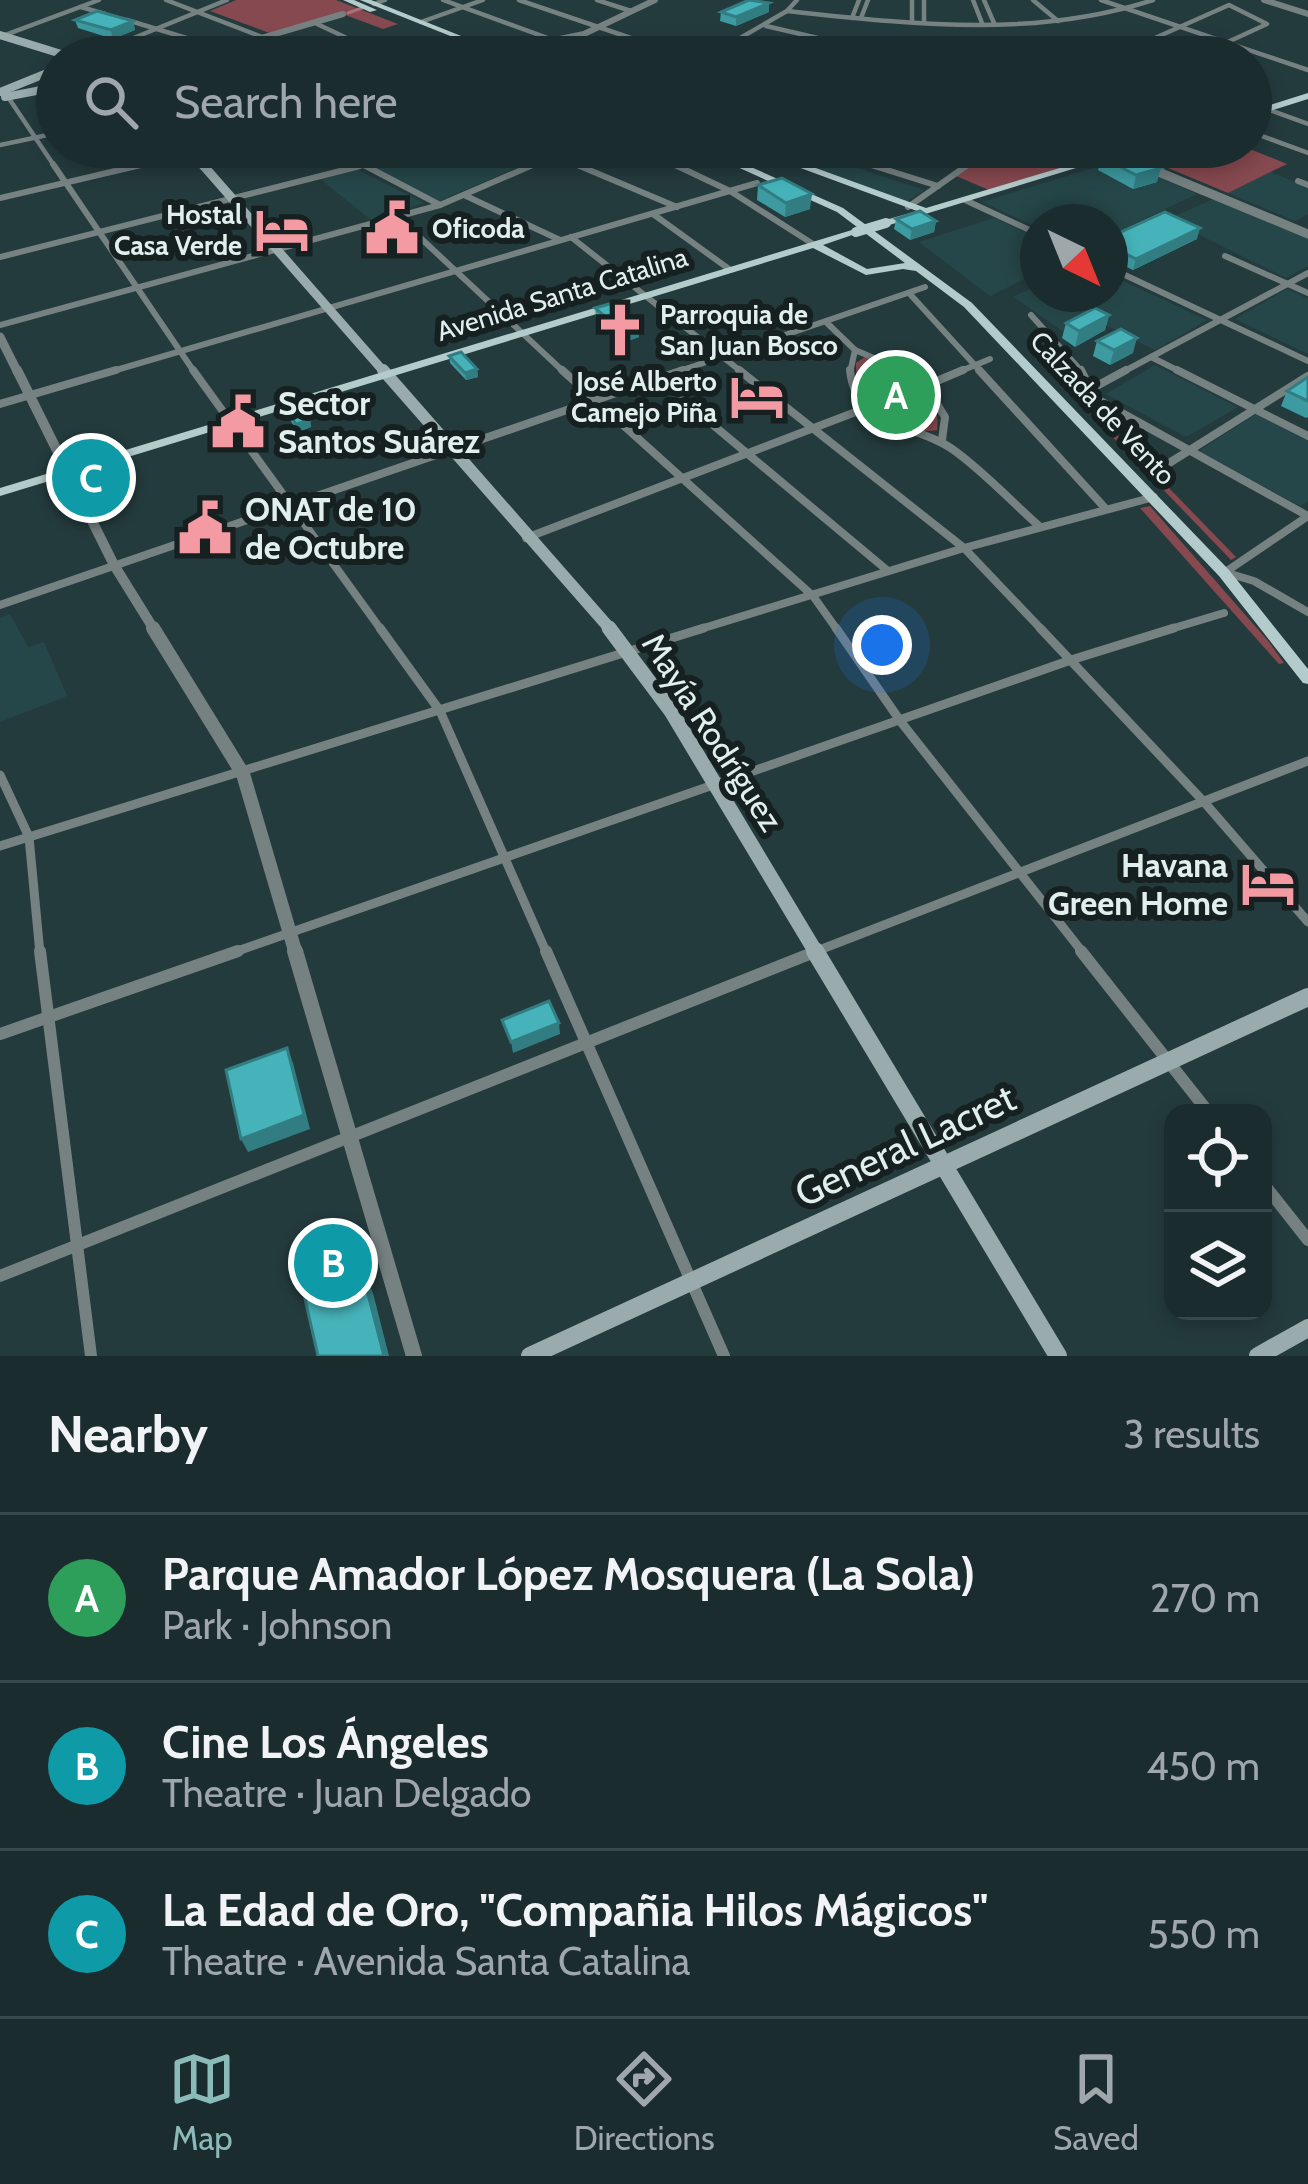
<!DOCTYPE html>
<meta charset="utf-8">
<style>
:root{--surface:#1b2c2e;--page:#28383a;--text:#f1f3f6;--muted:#a0a7aa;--line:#39484a;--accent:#8bbbb9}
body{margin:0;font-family:Cabin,sans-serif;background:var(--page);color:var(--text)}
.controls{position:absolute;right:36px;bottom:36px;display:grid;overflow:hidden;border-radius:24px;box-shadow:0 6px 18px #0003}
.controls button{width:108px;height:108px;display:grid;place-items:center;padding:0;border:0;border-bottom:3px solid var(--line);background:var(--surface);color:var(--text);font:60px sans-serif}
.compass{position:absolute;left:1020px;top:204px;width:108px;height:108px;border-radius:50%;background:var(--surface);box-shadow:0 6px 18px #0003;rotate:137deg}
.you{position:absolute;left:882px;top:645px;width:42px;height:42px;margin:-30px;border:9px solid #fff;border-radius:50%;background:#1a73e8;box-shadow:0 0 0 18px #1a73e833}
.badge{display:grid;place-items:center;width:78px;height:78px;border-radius:50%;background:var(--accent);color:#fff;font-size:39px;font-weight:700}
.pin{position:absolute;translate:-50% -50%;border:6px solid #fff;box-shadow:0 3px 12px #0006}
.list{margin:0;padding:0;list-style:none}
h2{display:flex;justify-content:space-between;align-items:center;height:156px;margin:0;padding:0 48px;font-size:51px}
h2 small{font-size:39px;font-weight:400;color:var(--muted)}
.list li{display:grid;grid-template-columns:78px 1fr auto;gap:36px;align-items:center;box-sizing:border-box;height:168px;padding:0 48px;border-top:3px solid var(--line)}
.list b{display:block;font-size:45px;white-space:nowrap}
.list p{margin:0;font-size:39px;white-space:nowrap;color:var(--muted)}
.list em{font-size:39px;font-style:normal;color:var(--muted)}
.icon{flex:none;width:66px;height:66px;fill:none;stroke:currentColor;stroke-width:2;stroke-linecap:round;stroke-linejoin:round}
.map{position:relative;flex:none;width:1308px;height:1356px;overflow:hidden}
.search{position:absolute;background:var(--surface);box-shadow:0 6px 18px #0003;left:36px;right:36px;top:36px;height:132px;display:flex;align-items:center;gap:30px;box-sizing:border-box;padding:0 42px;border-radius:66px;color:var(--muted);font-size:45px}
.sheet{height:660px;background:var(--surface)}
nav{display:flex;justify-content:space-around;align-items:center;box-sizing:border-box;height:168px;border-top:3px solid var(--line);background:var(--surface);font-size:33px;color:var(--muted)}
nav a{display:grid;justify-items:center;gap:6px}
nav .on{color:var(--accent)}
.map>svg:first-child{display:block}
.built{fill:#264749}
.green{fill:#86494f}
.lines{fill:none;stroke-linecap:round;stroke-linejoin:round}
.stream{stroke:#ab6f78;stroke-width:3}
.minor-far4{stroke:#768182;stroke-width:4.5}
.minor-far3{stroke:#768182;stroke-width:6}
.minor-far2{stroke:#768182;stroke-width:8}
.minor-far1{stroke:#768182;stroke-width:9}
.minor{stroke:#768182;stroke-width:12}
.tertiary-far4{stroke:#768182;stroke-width:6}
.tertiary-far3{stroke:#768182;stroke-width:9}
.tertiary-far2{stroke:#768182;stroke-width:10}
.tertiary-far1{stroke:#768182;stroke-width:14}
.tertiary{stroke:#768182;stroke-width:16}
.secondary-far4{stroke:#99abac;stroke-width:8}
.secondary-far3{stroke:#99abac;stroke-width:9}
.secondary-far2{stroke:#99abac;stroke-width:12}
.secondary-far1{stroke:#99abac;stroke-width:15}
.secondary{stroke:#99abac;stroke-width:18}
.primary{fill:#b4cbcc;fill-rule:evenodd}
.primary-bridge{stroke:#b4cbcc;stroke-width:10}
.wall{fill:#3c9aa0}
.shaded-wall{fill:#317d82}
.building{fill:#46b3ba;stroke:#317d82;stroke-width:3}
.labels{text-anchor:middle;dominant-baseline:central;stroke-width:12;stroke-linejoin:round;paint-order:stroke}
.far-poi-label{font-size:27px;font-weight:bold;fill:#e0eeee;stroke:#162021;text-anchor:end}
.far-street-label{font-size:27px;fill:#e0eeee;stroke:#162021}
.poi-label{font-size:33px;font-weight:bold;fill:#e0eeee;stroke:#162021;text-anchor:start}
.street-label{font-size:33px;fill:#e0eeee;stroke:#162021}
.near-street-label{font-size:39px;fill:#e0eeee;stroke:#162021}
</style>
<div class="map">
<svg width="1308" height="1356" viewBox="0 0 1308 1356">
<rect width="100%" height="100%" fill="#243b3d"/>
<!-- built -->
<g class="built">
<polygon points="333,147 565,147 439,201"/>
<polygon points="802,150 924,190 906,202 787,159"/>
<polygon points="1119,160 1197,194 1110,235 1110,222 1038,222 1038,228 982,202"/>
<polygon points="356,169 424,203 371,220 320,179"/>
<polygon points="1270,172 1308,187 1308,214 1295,221 1228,193"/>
<polygon points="1214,199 1308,239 1308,266 1286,278 1168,219"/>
<polygon points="994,218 1038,238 1038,272 990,296 919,242"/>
<polygon points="1110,275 1207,320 1155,350 1096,320 1067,334 1013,297 1038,285 1038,294 1110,294"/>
<polygon points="1287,289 1308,299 1308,354 1235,319"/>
<polygon points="1155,365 1225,401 1238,407 1186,437 1106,394"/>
<polygon points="1256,414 1308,441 1308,501 1300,506 1199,451"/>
<polygon points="10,614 28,647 44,642 67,696 0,722 0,618"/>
</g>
<!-- green -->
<g class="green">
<polygon points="236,0 336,0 398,24 383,29 340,13 272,34 210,11"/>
<polygon points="998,147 1091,147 1108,153 989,190 956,176"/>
<polygon points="1152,147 1245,147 1287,164 1228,193 1132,153"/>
<polygon points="1028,349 1045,349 1058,363 1070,365 1086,388 1083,394 1117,413 1104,421 1236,557 1231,560"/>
<path d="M 865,357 C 897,371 944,387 937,430 C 914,436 873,415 860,393 C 856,385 856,372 856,363 Z"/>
<polygon points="1150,506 1269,642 1284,663 1279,664 1140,508"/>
</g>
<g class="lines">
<!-- stream -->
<polyline class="stream" points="348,13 362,8"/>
<!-- minor-far4 -->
<g class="minor-far4">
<polyline points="166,0 314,57"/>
<polyline points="443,0 600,57"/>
<polyline points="519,0 672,52"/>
<polyline points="597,0 631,11"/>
<polyline points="912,0 912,21"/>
<polyline points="924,0 924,22"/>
<polyline points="973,0 982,23"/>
<polyline points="984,0 994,23"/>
<polyline points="1033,0 1058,21"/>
<polyline points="1101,0 1308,70"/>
<polyline points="374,4 385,0"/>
<polyline points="81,7 105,14"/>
<path d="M 787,11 C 910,24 1033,39 1153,0"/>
<polyline points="852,18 859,0"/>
<polyline points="861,18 868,0"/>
<polyline points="127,20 226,50 233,57"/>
<polyline points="421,22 483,0"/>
<polyline points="315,23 387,57"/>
<polyline points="766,26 848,45 844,57"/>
<polyline points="0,37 99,0"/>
<polyline points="736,43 799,57"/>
<polyline points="87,57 227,0"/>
<polyline points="351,57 405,39"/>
<polyline points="707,57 787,11 797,0"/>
<polyline points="1149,57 1137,46 1229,5 1267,24 1195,57"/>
<polyline points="8,97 55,167"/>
<polyline points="1267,109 1308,124"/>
<polyline points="1251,132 1308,153"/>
<polyline points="0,145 57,133"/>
<polyline points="330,147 367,167"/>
<polyline points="639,147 680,167"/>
<polyline points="815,147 877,167"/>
<polyline points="1096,147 1115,154"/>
<polyline points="555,155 582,167"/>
<polyline points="869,164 894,147"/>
<polyline points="133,167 216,147"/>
<polyline points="528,167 573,147"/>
<polyline points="964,167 992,147"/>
</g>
<!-- minor-far3 -->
<g class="minor-far3">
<polyline points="53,164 195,373"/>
<polyline points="362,164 440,205"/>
<polyline points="575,164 677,207"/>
<polyline points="673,164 730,191 813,244"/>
<polyline points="868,164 938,186"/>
<polyline points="1298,181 1308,185"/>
<polyline points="464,195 560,240"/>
<polyline points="0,198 145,164"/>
<polyline points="965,200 1038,234"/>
<polyline points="908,207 969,164"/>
<polyline points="653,214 729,269"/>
<polyline points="398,217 565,373"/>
<polyline points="571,237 743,373"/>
<polyline points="1225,256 1308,293"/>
<polyline points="0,257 360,166"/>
<polyline points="1110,268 1308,361"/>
<polyline points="909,293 982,373"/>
<polyline points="1031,315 1083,373"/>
<polyline points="826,322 855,350 850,373"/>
<polyline points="0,325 440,205 535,164"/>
<polyline points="855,350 909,373"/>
<polyline points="1151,357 1183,373"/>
<polyline points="106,373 757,183"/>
<polyline points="674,373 925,287"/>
<polyline points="956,373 990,359"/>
<polyline points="1121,373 1308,273"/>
</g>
<!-- minor-far2 -->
<g class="minor-far2">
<polyline points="193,370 382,631"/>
<polyline points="562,370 813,596 838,631"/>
<polyline points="739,370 964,548 1043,631"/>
<path d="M 850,370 C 855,428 919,424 955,451 C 985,473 1011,501 1039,526"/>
<polyline points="904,370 929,391 945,417 942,440"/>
<polyline points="979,370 1105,508"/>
<polyline points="1081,370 1095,398 1308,516 1224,573"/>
<polyline points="1177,370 1308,436"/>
<polyline points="658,379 888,571"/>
<polyline points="1093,388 1126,370"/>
<polygon points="892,391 906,394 902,403 885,397"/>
<polyline points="906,394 963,370"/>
<polyline points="0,404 116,370"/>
<polyline points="1166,465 1308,376"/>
<polyline points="526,538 887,400"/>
<polyline points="1227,573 1254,581 1308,612"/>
<polyline points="0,605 683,370"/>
<polyline points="694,631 964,548 1154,497"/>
<polyline points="1164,631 1224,613"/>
</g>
<!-- minor-far1 -->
<g class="minor-far1">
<polyline points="380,628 440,711 547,954"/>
<polyline points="836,628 901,722 1084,954"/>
<polyline points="1040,628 1205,803 1308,922"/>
<polyline points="0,775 29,837 40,954"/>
<polyline points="0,846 704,628"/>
<polyline points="229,954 1071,660 1174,628"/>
<polyline points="809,954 1308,761"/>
</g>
<!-- minor -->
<g class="minor">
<polyline points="40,951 91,1356"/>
<polyline points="546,951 724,1356"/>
<polyline points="1081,951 1209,1113"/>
<polyline points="0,1034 238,951"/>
<polyline points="1263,1183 1308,1240"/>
<polyline points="0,1276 817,951"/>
</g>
<!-- tertiary-far4 -->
<g class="tertiary-far4">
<polyline points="1264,0 1308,14"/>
<polyline points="486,54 584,34 655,0"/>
<polyline points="196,57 343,14"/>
</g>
<!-- tertiary-far3 -->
<g class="tertiary-far3">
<polyline points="1149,168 1308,234"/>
<polyline points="0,337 18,373"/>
</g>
<!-- tertiary-far2 -->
<polyline class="tertiary-far2" points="17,370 114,565 155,631"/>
<!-- tertiary-far1 -->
<polyline class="tertiary-far1" points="153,628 243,774 296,954"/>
<!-- tertiary -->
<polyline class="tertiary" points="295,951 414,1356"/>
<!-- secondary-far4 -->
<g class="secondary-far4">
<polyline points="0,35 71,57"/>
<polyline points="0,92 57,69"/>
<polyline points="5,97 57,87"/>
<polyline points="187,147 204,167"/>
</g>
<!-- secondary-far3 -->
<polyline class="secondary-far3" points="202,164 385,373"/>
<!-- secondary-far2 -->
<polyline class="secondary-far2" points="383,370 612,631"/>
<!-- secondary-far1 -->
<polyline class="secondary-far1" points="609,628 671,711 817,954"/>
<!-- secondary -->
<g class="secondary">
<polyline points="815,951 1058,1356"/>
<polyline points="530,1356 1308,997"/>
<polyline points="1258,1356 1308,1328"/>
</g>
<!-- primary -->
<g class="primary">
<polygon points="343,0 354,0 377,10 370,12"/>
<polygon points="360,0 371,0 514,57 503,57"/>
<polygon points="1308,93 1308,99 1251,117 1251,111"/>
<polygon points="693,147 706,147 843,208 972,303 1229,570 1308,669 1308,684 1303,683 1219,576 964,307 916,271 903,269 866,275 813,248 0,496 0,488 852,230 861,232 823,245 867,269 905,263 837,212"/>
<polygon points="723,147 736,147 760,157 752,159"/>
<polygon points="744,147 758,147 926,208 1130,147 1145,147 886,226 881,223 882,221 917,211"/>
</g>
<!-- primary-bridge -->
<polyline class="primary-bridge" points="856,232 886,223"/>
</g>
<!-- wall -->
<g class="wall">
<polygon points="721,12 769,12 736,26 720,21"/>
<polygon points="75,20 133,21 135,30 113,39 78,28"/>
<polygon points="1101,157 1157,182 1133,189 1098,170"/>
<polygon points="758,185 810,209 785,217 757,200"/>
<polygon points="896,219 936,221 934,232 910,240 894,229"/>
<polygon points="1110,237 1197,239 1133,270 1110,259"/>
<polygon points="595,308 639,337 622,343 596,319"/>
<polygon points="1109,315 1105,330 1075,347 1062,338 1066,323"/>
<polygon points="1097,341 1133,353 1110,365 1093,356"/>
<polygon points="449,356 477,369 478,377 466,380 450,363"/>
<polygon points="1308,377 1308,417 1306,418 1281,406 1287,391"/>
<polygon points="284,407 310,420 311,427 298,432 286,414"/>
</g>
<!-- shaded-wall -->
<g class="shaded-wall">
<polygon points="769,3 769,12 736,26 736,17"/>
<polygon points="133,21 135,30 113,39 111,30"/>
<polygon points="1161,168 1157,182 1133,189 1136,175"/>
<polygon points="812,194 810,209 785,217 786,203"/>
<polygon points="936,221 934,232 910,240 912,229"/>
<polygon points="1200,228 1197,239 1133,270 1136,259"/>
<polygon points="1109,315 1105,330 1075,347 1079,331"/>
<polygon points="639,326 639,337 622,343 622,331"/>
<polygon points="1137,338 1133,353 1110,365 1114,350"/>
<polygon points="477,369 478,377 466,380 465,373"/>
<polygon points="310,420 311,427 298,432 296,424"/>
<polygon points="559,1023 560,1034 513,1053 511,1042"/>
<polygon points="287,1048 293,1063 310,1129 248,1152 241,1139"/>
<polygon points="361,1267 373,1293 389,1356 384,1356"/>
</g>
<!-- building -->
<g class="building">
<polygon points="749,0 769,3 736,17 721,12"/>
<polygon points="97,11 133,21 111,30 75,20"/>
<polygon points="1123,150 1161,168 1136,175 1101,157"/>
<polygon points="782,178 812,194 786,203 758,185"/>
<polygon points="920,211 936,221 912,229 896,219"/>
<polygon points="1165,212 1200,228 1136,259 1110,246 1110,237"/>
<polygon points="613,303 639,326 622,331 595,308"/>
<polygon points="1095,308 1109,315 1079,331 1066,323"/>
<polygon points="1121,329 1137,338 1114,350 1097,341"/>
<polygon points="461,352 477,369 465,373 449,356"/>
<polygon points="1308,377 1308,401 1287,391"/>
<polygon points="297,402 310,420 296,424 284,407"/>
<polygon points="549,1001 559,1023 511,1042 502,1020"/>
<polygon points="287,1048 304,1115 241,1139 226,1070"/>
<polygon points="361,1267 384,1356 318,1356 303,1290"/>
</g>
<!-- icons -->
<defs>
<symbol id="civic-bare" viewBox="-9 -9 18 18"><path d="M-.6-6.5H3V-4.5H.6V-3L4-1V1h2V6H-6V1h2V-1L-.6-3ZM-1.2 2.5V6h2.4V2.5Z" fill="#f49aa2" stroke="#162021" stroke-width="2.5" paint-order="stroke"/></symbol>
<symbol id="hotel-bare" viewBox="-9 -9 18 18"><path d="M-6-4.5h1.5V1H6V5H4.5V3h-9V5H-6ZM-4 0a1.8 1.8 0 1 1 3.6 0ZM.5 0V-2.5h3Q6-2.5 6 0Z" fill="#f49aa2" stroke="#162021" stroke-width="2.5" paint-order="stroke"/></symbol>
<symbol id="church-bare" viewBox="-9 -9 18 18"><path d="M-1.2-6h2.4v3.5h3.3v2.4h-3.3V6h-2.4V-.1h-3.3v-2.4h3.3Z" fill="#f49aa2" stroke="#162021" stroke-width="2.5" paint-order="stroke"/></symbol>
</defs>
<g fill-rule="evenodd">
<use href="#civic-bare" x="354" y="190" width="76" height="76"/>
<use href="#hotel-bare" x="244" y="192" width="76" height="76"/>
<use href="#church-bare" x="582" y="292" width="76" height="76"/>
<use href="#hotel-bare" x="719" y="359" width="76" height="76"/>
<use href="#civic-bare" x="200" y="384" width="76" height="76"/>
<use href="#civic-bare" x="167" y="490" width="76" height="76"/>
<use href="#hotel-bare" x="1230" y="846" width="76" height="76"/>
</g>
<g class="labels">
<!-- far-poi labels -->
<g class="far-poi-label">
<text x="242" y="214">Hostal<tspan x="242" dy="31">Casa Verde</tspan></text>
<text x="432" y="228" text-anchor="start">Oficoda</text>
<text x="660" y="314" text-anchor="start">Parroquia de<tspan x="660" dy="31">San Juan Bosco</tspan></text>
<text x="717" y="381">José Alberto<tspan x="717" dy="31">Camejo Piña</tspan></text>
</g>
<!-- far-street labels -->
<g class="far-street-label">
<text transform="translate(562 294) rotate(-17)">Avenida Santa Catalina</text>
<text transform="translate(1103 408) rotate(47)">Calzada de Vento</text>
</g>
<!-- poi labels -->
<g class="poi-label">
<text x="278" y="403">Sector<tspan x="278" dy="38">Santos Suárez</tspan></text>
<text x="245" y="509">ONAT de 10<tspan x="245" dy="38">de Octubre</tspan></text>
<text x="1228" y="865" text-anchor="end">Havana<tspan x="1228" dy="38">Green Home</tspan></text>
</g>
<!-- street labels -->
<g class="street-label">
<text transform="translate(713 732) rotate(57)">Mayía Rodríguez</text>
</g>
<!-- near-street labels -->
<g class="near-street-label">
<text transform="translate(905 1145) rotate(-25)">General Lacret</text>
</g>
</g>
</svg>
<div class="controls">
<button><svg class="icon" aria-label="locate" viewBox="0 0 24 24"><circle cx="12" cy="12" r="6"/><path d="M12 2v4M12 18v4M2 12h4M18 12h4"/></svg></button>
<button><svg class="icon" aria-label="layers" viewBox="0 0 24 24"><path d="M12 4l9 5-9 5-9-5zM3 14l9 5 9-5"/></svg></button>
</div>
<svg class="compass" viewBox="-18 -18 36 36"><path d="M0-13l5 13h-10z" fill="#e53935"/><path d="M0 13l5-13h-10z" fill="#a0a7aa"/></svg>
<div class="you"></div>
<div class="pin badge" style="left:896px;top:395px;background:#2e9e5b">A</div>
<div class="pin badge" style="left:333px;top:1263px;background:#0f9aa8">B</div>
<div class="pin badge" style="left:91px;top:478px;background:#0f9aa8">C</div>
<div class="search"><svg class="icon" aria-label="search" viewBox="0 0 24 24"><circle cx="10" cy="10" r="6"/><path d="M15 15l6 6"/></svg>Search here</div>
</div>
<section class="sheet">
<h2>Nearby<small>3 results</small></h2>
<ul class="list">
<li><span class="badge" style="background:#2e9e5b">A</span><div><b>Parque Amador López Mosquera (La Sola)</b><p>Park · Johnson</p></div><em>270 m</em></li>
<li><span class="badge" style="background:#0f9aa8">B</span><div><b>Cine Los Ángeles</b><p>Theatre · Juan Delgado</p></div><em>450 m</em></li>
<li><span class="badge" style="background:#0f9aa8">C</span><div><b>La Edad de Oro, &quot;Compañia Hilos Mágicos&quot;</b><p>Theatre · Avenida Santa Catalina</p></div><em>550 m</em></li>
</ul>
</section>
<nav>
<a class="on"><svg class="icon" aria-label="map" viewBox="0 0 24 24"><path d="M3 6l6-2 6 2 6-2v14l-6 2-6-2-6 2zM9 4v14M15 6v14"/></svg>Map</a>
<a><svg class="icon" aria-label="directions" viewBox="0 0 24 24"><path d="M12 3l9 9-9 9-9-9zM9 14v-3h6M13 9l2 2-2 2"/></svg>Directions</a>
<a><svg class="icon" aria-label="saved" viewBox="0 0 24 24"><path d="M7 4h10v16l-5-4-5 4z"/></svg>Saved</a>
</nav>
